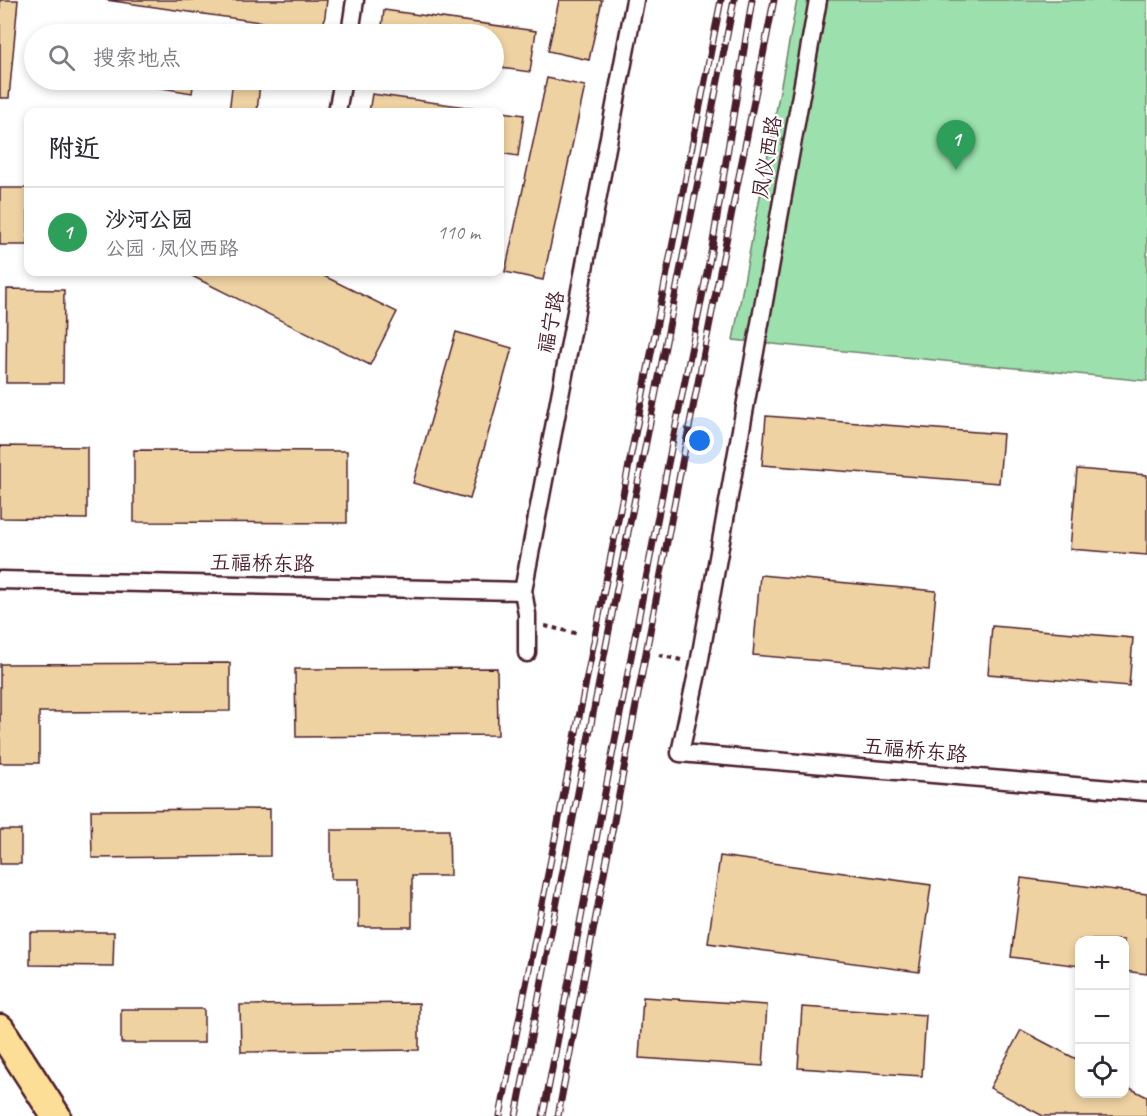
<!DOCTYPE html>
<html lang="zh">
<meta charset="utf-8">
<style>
:root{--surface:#fff;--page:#f2f2f3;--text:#2b2b33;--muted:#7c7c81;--line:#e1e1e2;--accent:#4a1f2b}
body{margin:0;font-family:Caveat,"LXGW WenKai TC",sans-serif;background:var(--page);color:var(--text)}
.controls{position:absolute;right:18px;bottom:18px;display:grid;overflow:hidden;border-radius:12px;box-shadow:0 3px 9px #0003}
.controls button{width:54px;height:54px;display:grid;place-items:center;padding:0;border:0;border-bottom:2px solid var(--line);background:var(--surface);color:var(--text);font:30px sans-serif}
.you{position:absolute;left:700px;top:441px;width:21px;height:21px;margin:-15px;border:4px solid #fff;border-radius:50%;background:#1a73e8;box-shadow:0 0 0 9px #1a73e833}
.badge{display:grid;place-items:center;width:39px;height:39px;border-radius:50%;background:var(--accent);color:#fff;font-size:20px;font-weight:700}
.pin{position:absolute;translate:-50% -50px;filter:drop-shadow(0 2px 3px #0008)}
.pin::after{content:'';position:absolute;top:32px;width:21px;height:18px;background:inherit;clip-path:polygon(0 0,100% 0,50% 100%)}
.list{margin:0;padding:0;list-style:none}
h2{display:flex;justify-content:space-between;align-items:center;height:78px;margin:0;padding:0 24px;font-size:26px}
h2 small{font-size:20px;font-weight:400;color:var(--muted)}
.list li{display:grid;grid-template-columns:39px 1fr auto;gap:18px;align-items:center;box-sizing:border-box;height:90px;padding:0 24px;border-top:2px solid var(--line)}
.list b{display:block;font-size:22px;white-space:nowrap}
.list p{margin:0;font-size:20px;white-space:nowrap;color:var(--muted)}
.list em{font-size:20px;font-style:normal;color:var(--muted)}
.icon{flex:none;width:33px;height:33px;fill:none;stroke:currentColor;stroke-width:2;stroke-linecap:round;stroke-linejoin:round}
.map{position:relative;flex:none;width:1147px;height:1116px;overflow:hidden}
.search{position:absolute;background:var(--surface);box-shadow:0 3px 9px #0003;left:24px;top:24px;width:480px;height:66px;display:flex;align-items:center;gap:15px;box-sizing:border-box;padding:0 21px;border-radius:33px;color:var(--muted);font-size:22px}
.panel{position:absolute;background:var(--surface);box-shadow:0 3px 9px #0003;left:24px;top:108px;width:480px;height:168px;border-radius:12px}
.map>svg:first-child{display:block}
.green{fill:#9be0ad;stroke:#72806c;stroke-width:1.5}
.building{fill:#eed2a2;stroke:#4a1f2b;stroke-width:1.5}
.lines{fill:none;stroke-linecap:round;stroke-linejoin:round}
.minor-casing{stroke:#4a1f2b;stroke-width:21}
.trunk-casing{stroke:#4a1f2b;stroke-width:33}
.path{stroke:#4a1f2b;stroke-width:4;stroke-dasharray:4.5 4.5;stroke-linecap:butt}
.minor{stroke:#fff;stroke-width:16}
.trunk{stroke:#fcde96;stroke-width:28}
.rail-casing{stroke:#4a1f2b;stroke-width:7}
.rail{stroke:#fff;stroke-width:4.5;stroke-dasharray:14;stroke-linecap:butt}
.labels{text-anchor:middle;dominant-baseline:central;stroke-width:4.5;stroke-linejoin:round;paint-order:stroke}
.street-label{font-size:21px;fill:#4a1f2b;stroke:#fff}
</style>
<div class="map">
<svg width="1147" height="1116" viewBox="0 0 1147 1116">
<rect width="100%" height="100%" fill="#fff"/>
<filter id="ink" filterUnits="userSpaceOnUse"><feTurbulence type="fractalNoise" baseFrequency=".0167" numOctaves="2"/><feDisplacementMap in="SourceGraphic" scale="12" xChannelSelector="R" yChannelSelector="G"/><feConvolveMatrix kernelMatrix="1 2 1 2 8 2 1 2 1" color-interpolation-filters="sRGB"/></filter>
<g filter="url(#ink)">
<!-- green -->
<polygon class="green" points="797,0 1147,0 1147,381 733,340"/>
<!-- building -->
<g class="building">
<polygon points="0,0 18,0 9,98 0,98"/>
<polygon points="106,0 327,0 323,31"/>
<polygon points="559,0 602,0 589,60 548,51"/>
<polygon points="384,10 536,31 530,72 494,67 494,34 381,34"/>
<polygon points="547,78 585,86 543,280 505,272"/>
<polygon points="113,80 194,80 192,93"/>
<polygon points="233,80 298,80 297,87 260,83 257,112 229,112"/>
<polygon points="372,94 524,115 518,156 500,153 500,112 369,112"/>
<rect x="0" y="188" width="28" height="57"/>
<polygon points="184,272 316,272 397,312 370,365"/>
<polygon points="7,289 64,290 63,383 6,383"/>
<polygon points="456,332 512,348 470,499 413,483"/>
<polygon points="766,416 1003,434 999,483 762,465"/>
<polygon points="0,446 87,447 87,519 0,518"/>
<polygon points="134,450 347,451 347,523 134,522"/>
<polygon points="1077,469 1147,475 1147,555 1070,549"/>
<polygon points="760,575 936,591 929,670 753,655"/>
<polygon points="992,626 1133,638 1129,686 988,674"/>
<polygon points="230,663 230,711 39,712 39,763 0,763 0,664"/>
<polygon points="497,668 498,735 296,737 295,669"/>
<polygon points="270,809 270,856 92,858 91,810"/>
<rect x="0" y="830" width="21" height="34"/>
<polygon points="331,830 449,830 450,876 412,876 412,927 359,927 359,879 331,879"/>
<polygon points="720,856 931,885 919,972 708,943"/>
<polygon points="1021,878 1147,894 1147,974 1124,971 1124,940 1080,940 1080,966 1011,957"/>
<polygon points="30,932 114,932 113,966 30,965"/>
<polygon points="643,997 767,1005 763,1066 639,1058"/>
<polygon points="419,1003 419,1050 241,1052 240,1005"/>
<polygon points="802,1007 926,1015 922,1076 798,1068"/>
<rect x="121" y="1009" width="83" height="34"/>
<polygon points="1021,1030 1080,1061 1080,1094 1124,1094 1124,1085 1147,1097 1147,1116 1043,1116 990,1088"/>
</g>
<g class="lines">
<defs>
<g id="minor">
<polyline points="818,0 699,664 680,753 1147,792"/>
<polyline points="350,34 355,0"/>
<polyline points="337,112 343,80"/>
<polyline points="0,580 523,591"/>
<polyline points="527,653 527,614 523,591 635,0"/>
</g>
<polyline id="trunk" points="0,1029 56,1116"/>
</defs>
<!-- minor casing -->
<use href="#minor" class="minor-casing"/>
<!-- trunk casing -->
<use href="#trunk" class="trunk-casing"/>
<!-- path -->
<g class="path">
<polyline points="545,626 579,634"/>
<polyline points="659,655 681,660"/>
</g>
<!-- minor -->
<use href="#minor" class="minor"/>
<!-- trunk -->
<use href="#trunk" class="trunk"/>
<defs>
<g id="rail">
<polyline points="500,1116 721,0"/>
<polyline points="516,1116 619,578 734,0"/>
<polyline points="543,1116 668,464 712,248 752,0"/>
<polyline points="558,1116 682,463 774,0"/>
</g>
</defs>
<!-- rail casing -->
<use href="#rail" class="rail-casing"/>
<!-- rail -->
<use href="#rail" class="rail"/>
</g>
</g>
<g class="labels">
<!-- street labels -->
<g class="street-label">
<text transform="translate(767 157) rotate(-80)">凤仪西路</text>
<text transform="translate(551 322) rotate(-79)">福宁路</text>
<text transform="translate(262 563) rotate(1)">五福桥东路</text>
<text transform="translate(915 750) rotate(5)">五福桥东路</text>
</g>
</g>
</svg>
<div class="controls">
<button>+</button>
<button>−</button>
<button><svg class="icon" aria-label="locate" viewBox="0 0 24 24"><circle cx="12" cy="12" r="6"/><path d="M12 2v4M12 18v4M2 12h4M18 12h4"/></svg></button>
</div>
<div class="you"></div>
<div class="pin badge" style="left:956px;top:170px;background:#2e9e5b">1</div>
<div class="search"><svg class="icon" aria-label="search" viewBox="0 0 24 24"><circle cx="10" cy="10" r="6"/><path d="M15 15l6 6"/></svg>搜索地点</div>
<section class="panel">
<h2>附近<small></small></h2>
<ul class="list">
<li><span class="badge" style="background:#2e9e5b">1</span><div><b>沙河公园</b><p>公园 · 凤仪西路</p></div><em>110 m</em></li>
</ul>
</section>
</div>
